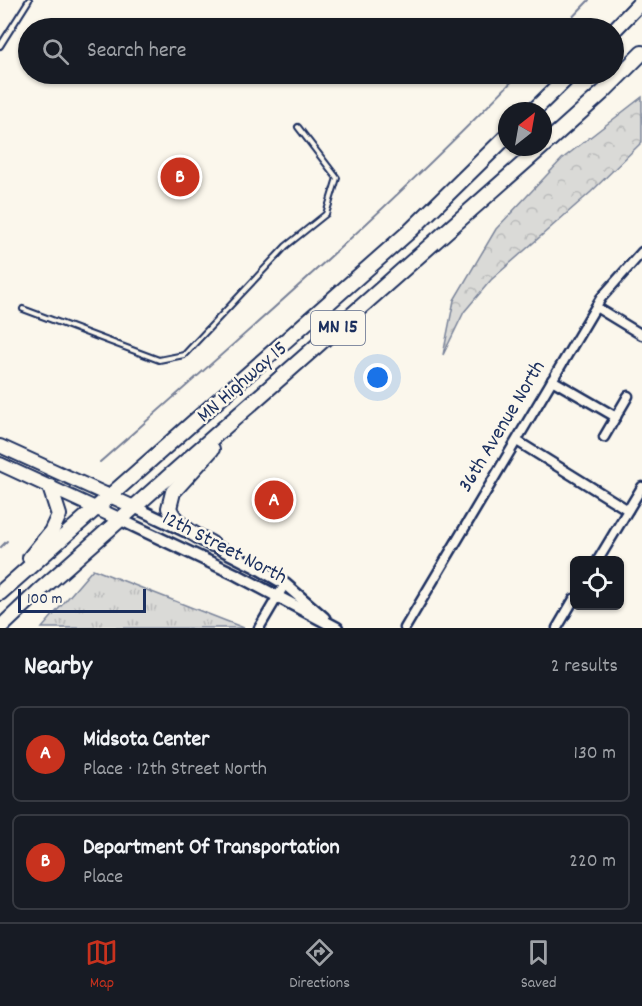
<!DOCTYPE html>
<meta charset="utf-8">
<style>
:root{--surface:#171b24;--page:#242831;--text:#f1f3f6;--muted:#9ea1a6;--line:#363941;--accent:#c8321e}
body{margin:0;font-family:Dekko,sans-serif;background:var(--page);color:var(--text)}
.controls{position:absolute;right:18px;bottom:18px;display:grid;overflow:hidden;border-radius:9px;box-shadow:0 2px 4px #0004}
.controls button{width:54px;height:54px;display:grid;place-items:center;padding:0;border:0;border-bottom:2px solid var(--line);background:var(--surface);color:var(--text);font:30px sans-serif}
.compass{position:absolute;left:498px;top:102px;width:54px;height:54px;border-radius:50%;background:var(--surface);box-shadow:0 2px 4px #0004;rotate:31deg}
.scale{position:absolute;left:18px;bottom:15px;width:128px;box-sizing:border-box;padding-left:6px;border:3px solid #1b2f5e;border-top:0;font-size:16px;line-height:21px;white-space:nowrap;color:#1b2f5e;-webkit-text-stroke:4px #fbf7ec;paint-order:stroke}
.you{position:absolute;left:378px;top:378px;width:21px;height:21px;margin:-15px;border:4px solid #fff;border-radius:50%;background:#1a73e8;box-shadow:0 0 0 9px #1a73e833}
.badge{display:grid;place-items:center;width:39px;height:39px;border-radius:50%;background:var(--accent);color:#fff;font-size:20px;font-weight:700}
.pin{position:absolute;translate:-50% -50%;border:3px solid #fff;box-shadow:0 2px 6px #0006}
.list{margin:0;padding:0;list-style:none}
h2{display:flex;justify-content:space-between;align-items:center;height:78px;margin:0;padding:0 24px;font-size:26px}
h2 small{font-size:20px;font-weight:400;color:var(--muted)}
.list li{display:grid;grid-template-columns:39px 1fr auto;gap:18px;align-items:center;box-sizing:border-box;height:96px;margin:0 12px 12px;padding:0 12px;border:2px solid var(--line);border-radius:9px}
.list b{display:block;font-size:22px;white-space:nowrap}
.list p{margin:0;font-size:20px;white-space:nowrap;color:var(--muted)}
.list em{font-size:20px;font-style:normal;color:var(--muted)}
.icon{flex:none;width:33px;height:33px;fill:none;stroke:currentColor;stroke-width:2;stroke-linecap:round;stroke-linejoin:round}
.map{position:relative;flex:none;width:642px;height:628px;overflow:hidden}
.search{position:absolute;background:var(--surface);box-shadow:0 2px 4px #0004;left:18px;right:18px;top:18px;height:66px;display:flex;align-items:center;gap:15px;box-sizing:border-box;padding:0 21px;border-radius:33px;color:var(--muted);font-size:22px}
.sheet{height:294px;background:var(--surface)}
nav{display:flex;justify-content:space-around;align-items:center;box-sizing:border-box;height:84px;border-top:2px solid var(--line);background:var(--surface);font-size:16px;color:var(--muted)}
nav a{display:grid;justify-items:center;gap:3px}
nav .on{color:var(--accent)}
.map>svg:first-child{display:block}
.grass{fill:url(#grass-tufts);stroke:#7a849a;stroke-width:1.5}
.forest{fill:url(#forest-crowns);stroke:#7a849a;stroke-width:1.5}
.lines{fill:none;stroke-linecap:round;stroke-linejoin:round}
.stream{stroke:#747e96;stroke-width:2}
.service-casing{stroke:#1b2f5e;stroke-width:8}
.minor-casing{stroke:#1b2f5e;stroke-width:13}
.tertiary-casing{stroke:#1b2f5e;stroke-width:15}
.secondary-casing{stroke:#1b2f5e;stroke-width:16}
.trunk-casing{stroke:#1b2f5e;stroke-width:18}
.service{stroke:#fbf7ec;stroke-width:4}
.minor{stroke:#fbf7ec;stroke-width:8}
.tertiary{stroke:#fbf7ec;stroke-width:10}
.secondary{stroke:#fbf7ec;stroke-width:12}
.trunk{stroke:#fbf7ec;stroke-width:14}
.labels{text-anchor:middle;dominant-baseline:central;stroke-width:5;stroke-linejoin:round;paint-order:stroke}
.shield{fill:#fbf7ec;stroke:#5e6b89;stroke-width:1.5}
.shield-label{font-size:20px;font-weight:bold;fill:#1b2f5e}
.street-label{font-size:21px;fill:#1b2f5e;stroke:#fbf7ec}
</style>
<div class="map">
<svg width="642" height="628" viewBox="0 0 642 628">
<defs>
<pattern id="grass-tufts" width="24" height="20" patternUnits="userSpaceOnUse" patternTransform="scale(1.5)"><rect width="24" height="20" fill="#dadad7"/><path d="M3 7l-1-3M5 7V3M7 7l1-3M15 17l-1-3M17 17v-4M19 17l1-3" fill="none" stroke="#babbbb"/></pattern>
<pattern id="forest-crowns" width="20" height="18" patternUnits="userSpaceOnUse" patternTransform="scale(1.5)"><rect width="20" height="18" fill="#dadad7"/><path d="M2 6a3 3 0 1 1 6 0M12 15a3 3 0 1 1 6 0" fill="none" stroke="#babbbb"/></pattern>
</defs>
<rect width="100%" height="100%" fill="#fbf7ec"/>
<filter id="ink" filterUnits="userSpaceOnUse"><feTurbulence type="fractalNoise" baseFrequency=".0167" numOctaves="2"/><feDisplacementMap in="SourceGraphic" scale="12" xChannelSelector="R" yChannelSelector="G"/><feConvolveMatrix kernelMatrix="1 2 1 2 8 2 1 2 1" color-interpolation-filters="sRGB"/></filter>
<g filter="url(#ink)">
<!-- grass -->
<polygon class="grass" points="93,569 244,628 42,628"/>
<!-- forest -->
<polygon class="forest" points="642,97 642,142 591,192 491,280 464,312 443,355 454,300 496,229 562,159"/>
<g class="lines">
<!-- stream -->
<g class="stream">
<polyline points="562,28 589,0"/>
<path d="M 100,462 C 243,336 387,211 519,74"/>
<polyline points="0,548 7,541"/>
</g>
<defs>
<g id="service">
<polyline points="0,46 29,0"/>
<polyline points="23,309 159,360 184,355 286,246 326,214 337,178 298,127"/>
</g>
<g id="minor">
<polyline points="596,307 642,335"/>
<polyline points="552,380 616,417"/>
<polyline points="604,437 628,396"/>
<polyline points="517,441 628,510"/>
<polyline points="598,560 642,487"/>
<polyline points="259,628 285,584"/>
<polyline points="405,628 601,298 642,252"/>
<polyline points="557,628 574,599"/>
</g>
<g id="tertiary">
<polyline points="134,507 185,531"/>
<polyline points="119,519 237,575 337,628"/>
<polyline points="207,542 254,566 285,584 324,618"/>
</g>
<g id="secondary">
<polyline points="0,446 134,507"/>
<polyline points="0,464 119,519"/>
</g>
<g id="trunk">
<polyline points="614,30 642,1"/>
<polyline points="533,111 571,74"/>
<polyline points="543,146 603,92 642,53"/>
<path d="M 212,449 L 173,492 L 169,508 C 177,527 196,535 212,544"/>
<polyline points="30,558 51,532 59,515 50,487"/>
<polyline points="0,593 411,230 507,136"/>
<polyline points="0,628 38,592 542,147"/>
</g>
</defs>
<!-- service casing -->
<use href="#service" class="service-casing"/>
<!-- minor casing -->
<use href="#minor" class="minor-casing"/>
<!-- tertiary casing -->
<use href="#tertiary" class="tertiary-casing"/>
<!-- secondary casing -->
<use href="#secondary" class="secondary-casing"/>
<!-- trunk casing -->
<use href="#trunk" class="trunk-casing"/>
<!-- service -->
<use href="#service" class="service"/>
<!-- minor -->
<use href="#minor" class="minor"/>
<!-- tertiary -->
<use href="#tertiary" class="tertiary"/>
<!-- secondary -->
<use href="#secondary" class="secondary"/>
<!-- trunk -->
<use href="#trunk" class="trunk"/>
</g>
</g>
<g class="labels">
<!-- shield labels -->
<rect class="shield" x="311" y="311" width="54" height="34" rx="4.5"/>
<g class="shield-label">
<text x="338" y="328">MN 15</text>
</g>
<!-- street labels -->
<g class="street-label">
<text transform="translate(243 383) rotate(-41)">MN Highway 15</text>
<text transform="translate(503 427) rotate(-59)">36th Avenue North</text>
<text transform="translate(224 549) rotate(27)">12th Street North</text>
</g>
</g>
</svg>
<div class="controls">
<button><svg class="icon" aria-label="locate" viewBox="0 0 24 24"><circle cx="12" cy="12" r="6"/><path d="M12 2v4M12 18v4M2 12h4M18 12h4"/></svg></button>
</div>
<svg class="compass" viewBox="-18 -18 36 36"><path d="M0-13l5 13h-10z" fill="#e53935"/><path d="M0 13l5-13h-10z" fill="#9ea1a6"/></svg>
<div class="scale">100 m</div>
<div class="you"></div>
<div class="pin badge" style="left:274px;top:500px">A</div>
<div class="pin badge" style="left:180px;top:177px">B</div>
<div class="search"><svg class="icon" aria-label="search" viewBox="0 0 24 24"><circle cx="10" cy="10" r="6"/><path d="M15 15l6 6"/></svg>Search here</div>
</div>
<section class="sheet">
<h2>Nearby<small>2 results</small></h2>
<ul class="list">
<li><span class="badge">A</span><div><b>Midsota Center</b><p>Place · 12th Street North</p></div><em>130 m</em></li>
<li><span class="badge">B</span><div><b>Department Of Transportation</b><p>Place</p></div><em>220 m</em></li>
</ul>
</section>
<nav>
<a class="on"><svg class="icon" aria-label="map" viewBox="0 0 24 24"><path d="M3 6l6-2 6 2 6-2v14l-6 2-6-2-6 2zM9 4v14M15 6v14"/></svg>Map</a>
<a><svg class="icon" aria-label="directions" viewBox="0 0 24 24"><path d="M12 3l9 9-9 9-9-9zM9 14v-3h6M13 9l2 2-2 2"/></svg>Directions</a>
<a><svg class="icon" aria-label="saved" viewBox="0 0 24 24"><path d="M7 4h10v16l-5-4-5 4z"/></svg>Saved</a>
</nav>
